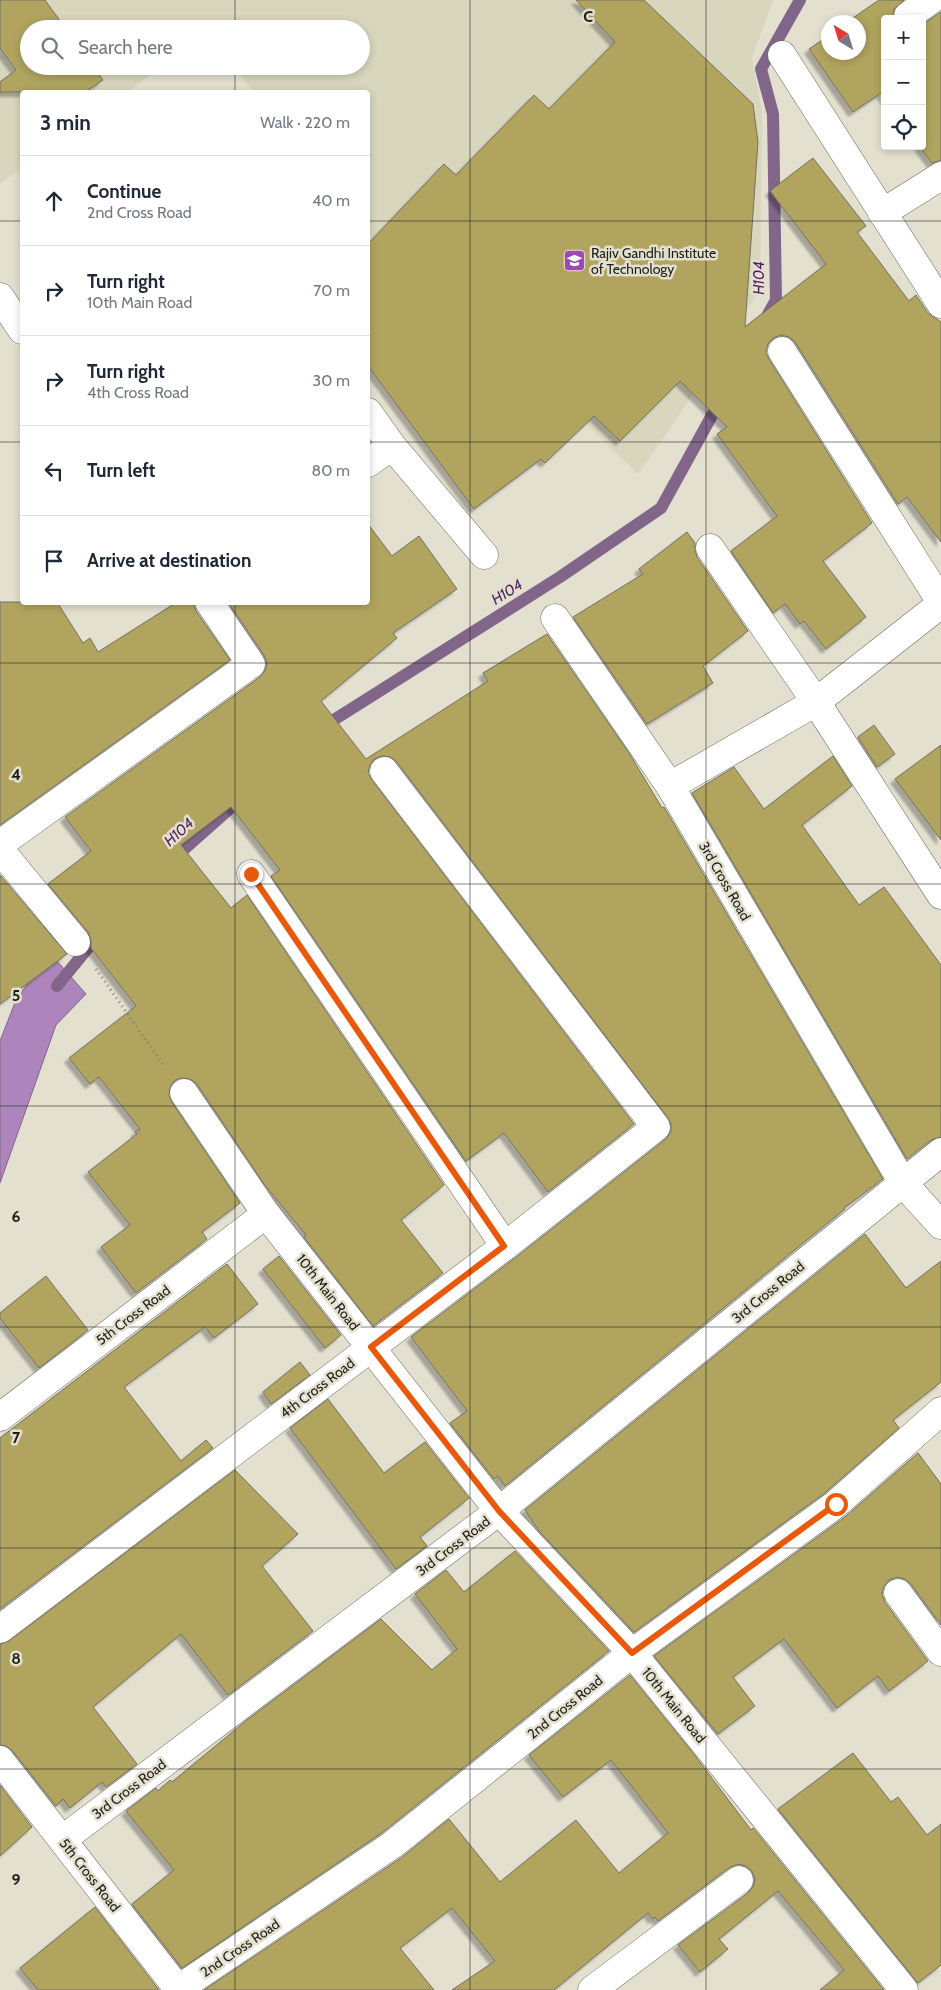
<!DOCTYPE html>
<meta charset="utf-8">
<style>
:root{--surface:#fff;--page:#f2f2f3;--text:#1f2937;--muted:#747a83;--line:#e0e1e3}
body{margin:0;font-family:Cabin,sans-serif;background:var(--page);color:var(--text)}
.controls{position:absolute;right:15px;top:15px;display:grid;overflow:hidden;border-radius:5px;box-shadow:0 2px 8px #0003}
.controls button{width:45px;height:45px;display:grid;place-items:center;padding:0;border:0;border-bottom:1px solid var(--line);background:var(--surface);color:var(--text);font:25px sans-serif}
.compass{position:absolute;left:821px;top:15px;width:45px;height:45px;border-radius:50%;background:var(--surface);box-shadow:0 2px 8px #0003;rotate:322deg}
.stop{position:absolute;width:15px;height:15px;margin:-11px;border:4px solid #ea580c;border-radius:50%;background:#fff}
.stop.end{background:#ea580c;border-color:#fff;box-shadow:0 1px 5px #0008}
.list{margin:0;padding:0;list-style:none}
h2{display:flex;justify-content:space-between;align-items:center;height:65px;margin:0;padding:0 20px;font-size:21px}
h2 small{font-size:16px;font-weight:400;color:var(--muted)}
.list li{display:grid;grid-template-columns:32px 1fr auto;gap:15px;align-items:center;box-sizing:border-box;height:90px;padding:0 20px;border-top:1px solid var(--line)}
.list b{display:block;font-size:19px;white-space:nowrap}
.list p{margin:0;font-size:16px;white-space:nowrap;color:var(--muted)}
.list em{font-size:16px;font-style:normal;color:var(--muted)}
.icon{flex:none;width:28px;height:28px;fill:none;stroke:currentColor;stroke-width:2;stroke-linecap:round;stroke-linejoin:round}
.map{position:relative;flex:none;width:941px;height:1990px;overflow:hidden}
.search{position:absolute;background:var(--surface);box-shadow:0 2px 8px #0003;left:20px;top:20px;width:350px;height:55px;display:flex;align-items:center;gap:12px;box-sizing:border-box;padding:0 18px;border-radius:28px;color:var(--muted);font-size:19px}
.panel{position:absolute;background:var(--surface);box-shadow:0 2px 8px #0003;left:20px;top:90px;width:350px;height:515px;border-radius:5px}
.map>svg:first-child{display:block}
.built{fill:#d9d6be}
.water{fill:#ad85bc;stroke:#82668a}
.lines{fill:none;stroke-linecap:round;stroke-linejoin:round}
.stream{stroke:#82668a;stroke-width:12}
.building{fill:#b0a45f;stroke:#737162;filter:url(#shadow)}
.minor-casing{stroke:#6d6b5d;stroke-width:29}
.path{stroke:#817f74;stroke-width:3;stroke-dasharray:1 4;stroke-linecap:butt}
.minor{stroke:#fff;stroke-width:28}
.route{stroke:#ea580c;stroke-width:6}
.grid{fill:none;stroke:#1e1d17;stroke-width:1;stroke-opacity:0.55}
.labels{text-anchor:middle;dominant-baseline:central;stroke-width:5;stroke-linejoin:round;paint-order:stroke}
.poi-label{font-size:14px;fill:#1e1d17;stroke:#e3e0d0;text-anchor:start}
.street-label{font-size:14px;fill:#1e1d17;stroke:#e3e0d0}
.water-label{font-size:15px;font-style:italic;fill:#4f1b5f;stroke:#e3e0d0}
.grid-label{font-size:16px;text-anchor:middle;font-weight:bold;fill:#1e1d17;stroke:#e3e0d0;stroke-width:5;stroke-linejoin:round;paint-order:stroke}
</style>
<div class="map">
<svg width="941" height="1990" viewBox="0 0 941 1990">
<defs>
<filter id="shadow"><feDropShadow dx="-4.5" dy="4.5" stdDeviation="1" flood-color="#0004"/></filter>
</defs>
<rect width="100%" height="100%" fill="#e3e0d0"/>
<!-- built -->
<polygon class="built" points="0,0 773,0 752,58 762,113 760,289 678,417 638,474 467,310 428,309 368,233 368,92 254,92 233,66 361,66 361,29 29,29 29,66 163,66 127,92 22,92 22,168 0,184"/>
<!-- water -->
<polygon class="water" points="50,953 86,994 56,1025 0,1183 0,1041 16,1000"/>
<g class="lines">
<!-- stream -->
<g class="stream">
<polyline points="766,318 776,300 773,114 761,69 800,0"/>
<polyline points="321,728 560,577 661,508 721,399"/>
<polyline points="173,859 244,796"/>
<polyline points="57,986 101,932"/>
</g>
</g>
<!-- building -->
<g class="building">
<polygon points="0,0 45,0 66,29 29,29 29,66 93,66 103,80 85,92 0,92 0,82 16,70 0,48"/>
<polygon points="576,0 644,0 753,104 758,142 745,327 826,264 770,191 813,158 866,226 857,232 909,301 916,295 928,313 941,322 941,542 907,497 898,504 795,342 789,337 781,335 773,338 768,344 766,352 769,359 872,523 823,561 866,617 826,649 804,621 800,624 785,604 773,613 731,551 777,516 717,434 727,427 680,381 620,441 594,416 545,463 541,459 474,509 368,366 368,244 444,164 456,175 534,95 549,109 615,42"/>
<polygon points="879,0 904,0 894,9 893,19 885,19 885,99 881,93 853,112 809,49 828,36 828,52 858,52 858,22 847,22"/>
<polygon points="941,12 941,160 932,163 919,146 922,146 922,25"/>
<polygon points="368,524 392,556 419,536 457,589 393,633 397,638 321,701 366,759 488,681 483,673 547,634 629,753 662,808 664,807 883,1179 844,1208 845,1209 505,1486 498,1476 494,1479 450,1423 467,1411 411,1337 515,1258 666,1139 671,1132 671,1124 668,1118 396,761 390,757 382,756 374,759 370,765 368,773 372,780 634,1124 548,1192 504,1133 466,1161 271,876 280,870 231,807 181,845 231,908 247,895 444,1185 401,1220 443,1273 373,1326 304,1237 306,1235 264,1184 197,1084 190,1079 182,1078 175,1080 170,1087 169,1095 171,1101 240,1203 202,1232 207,1239 136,1293 101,1247 130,1225 88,1172 137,1134 135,1132 140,1129 99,1077 90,1084 69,1058 136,1006 91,948 91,940 88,932 48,884 91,851 65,817 260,677 265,671 267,663 264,655 228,602 368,602"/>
<polygon points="687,532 695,543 695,550 697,557 748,631 703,666 713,683 647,724 573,617 643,574 639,569"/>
<polygon points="0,602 57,602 83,643 90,638 98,652 177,602 193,602 196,611 230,660 0,825"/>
<polygon points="874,725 895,754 877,767 858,737"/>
<polygon points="941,745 941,840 895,779"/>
<polygon points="833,756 852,786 802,825 859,905 884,887 941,965 941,1137 931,1140 907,1159 692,793 734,767 764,809"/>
<polygon points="0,875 67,954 0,1004"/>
<polygon points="865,1234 906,1288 941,1261 941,1382 893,1420 899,1428 826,1492 634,1632 539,1531 525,1510"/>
<polygon points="279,1256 341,1335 325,1348 263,1269"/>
<polygon points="227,1264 258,1304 214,1338 205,1327 124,1387 181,1461 206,1440 213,1448 0,1609 0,1438"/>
<polygon points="46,1276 88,1330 39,1368 0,1318 0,1313"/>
<polygon points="300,1362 310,1375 271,1404 263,1392"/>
<polygon points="328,1399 384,1473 425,1442 469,1498 420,1537 427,1546 396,1569 290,1428"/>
<polygon points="918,1453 941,1484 941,1625 911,1584 905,1579 897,1577 889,1580 884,1586 882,1594 885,1602 928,1661 889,1691 878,1676 837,1708 784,1639 733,1677 755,1706 718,1734 654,1656 845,1517"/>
<polygon points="235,1470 298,1534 262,1566 313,1631 228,1695 181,1634 93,1707 137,1764 106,1787 102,1782 70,1808 63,1799 56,1806 12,1750 6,1746 0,1745 0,1644 9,1641"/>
<polygon points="515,1551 609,1651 383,1832 182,1968 132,1904 174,1870 126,1811 156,1788 158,1791 170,1780 172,1782 247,1720 381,1619 432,1670 457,1649 415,1594 446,1570 464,1592"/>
<polygon points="630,1675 693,1753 751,1830 753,1828 884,1990 820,1990 844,1970 778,1891 719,1939 728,1949 700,1972 678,1945 748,1893 753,1887 755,1879 752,1871 746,1866 738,1864 730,1867 658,1921 655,1917 653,1919 648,1913 554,1990 452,1990 495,1961 452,1908 400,1948 434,1990 204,1990 401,1858 449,1819 500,1882 576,1820 619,1873 668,1833 611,1760 563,1797 529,1755"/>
<polygon points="853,1753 891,1802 898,1797 927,1835 941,1824 941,1965 918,1983 778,1809"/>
<polygon points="0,1785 32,1827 0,1856"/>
<polygon points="95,1907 159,1990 38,1990 20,1968"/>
</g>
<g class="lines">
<defs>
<g id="minor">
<polyline points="908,16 931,0"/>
<polyline points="782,55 941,304"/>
<polyline points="882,213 941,176"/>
<polyline points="0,297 22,330"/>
<polyline points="782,351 941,602"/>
<polyline points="368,412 392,446 484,555"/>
<polyline points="368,463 392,446"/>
<polyline points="710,548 816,702 941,895"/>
<polyline points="555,618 670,786 903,1183 941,1225"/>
<polyline points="670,786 816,702 941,604"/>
<polyline points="0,844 251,664 209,602"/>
<polyline points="0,850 76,942"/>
<polyline points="251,874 505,1246"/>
<polyline points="184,1093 266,1214 499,1511 632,1653 904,1990"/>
<polyline points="0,1417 266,1214"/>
<polyline points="898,1593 941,1652"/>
<polyline points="0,1629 505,1246 656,1127 384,771"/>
<polyline points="0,1760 179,1990"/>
<polyline points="63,1839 499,1511 941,1152"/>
<polyline points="178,1989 392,1845 632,1653 836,1504 941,1411"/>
<polyline points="592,1990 739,1880"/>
</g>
</defs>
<!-- minor casing -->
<use href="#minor" class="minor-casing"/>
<!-- path -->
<polyline class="path" points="96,969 164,1066"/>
<!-- minor -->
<use href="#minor" class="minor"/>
</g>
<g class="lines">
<!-- route -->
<polyline class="route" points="251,874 504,1246 371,1347 499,1511 632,1653 836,1504"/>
</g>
<!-- grid -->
<path class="grid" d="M 235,0 L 235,29M 470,0 L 470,1990M 706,0 L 706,1990M 235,66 L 235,92M 0,221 L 22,221M 368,221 L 941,221M 0,442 L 22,442M 368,442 L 941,442M 235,602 L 235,1990M 0,663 L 941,663M 0,884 L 941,884M 0,1106 L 941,1106M 0,1327 L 941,1327M 0,1548 L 941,1548M 0,1769 L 941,1769"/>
<!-- icons -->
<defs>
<symbol id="university-square" viewBox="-11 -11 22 22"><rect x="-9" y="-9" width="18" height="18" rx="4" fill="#9c48b7" stroke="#e3e0d0"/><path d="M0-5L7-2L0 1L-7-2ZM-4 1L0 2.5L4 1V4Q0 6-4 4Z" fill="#fff"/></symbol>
</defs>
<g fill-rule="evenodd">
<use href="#university-square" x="562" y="248" width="25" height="25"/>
</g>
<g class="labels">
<!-- poi labels -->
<g class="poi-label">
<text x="591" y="253">Rajiv Gandhi Institute<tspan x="591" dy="16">of Technology</tspan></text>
</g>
<!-- street labels -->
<g class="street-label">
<text transform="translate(725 881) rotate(60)">3rd Cross Road</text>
<text transform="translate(328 1292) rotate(52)">10th Main Road</text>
<text transform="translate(768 1292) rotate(-39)">3rd Cross Road</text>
<text transform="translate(133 1315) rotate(-37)">5th Cross Road</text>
<text transform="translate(317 1388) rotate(-37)">4th Cross Road</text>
<text transform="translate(453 1546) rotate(-37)">3rd Cross Road</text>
<text transform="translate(674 1705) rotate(51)">10th Main Road</text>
<text transform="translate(565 1707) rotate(-39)">2nd Cross Road</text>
<text transform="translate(129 1789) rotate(-37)">3rd Cross Road</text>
<text transform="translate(90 1875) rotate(52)">5th Cross Road</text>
<text transform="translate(240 1948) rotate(-34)">2nd Cross Road</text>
</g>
<!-- water labels -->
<g class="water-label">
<text transform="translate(759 278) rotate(-90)">H104</text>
<text transform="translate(507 592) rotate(-32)">H104</text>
<text transform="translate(179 832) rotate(-42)">H104</text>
</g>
</g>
<g class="grid-label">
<text x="588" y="22">C</text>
<text x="16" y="780">4</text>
<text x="16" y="1001">5</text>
<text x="16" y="1222">6</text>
<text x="16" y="1443">7</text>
<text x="16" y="1664">8</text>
<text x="16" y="1885">9</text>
</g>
</svg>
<div class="controls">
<button>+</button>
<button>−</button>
<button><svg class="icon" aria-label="locate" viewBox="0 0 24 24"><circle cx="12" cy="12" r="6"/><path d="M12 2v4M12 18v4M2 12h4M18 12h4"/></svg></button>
</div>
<svg class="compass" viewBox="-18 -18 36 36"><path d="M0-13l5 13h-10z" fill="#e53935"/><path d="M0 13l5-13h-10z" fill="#747a83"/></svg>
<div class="stop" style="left:836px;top:1504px"></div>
<div class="stop end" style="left:251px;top:874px"></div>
<div class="search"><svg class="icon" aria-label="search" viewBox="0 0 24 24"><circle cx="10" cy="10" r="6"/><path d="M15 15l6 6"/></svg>Search here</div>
<section class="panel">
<h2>3 min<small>Walk · 220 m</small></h2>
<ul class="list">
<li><svg class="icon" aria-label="ahead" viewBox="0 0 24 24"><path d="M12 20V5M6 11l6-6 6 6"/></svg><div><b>Continue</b><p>2nd Cross Road</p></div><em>40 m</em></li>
<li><svg class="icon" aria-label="right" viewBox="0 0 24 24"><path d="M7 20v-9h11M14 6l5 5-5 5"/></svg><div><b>Turn right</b><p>10th Main Road</p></div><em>70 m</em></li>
<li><svg class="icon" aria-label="right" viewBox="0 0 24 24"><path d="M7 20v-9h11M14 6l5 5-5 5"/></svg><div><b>Turn right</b><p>4th Cross Road</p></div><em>30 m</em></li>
<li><svg class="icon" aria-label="left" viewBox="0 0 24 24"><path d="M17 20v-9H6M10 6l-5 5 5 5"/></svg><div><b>Turn left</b></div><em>80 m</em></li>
<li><svg class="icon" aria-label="arrive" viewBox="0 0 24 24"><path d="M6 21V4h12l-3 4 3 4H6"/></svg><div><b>Arrive at destination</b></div></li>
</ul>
</section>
</div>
